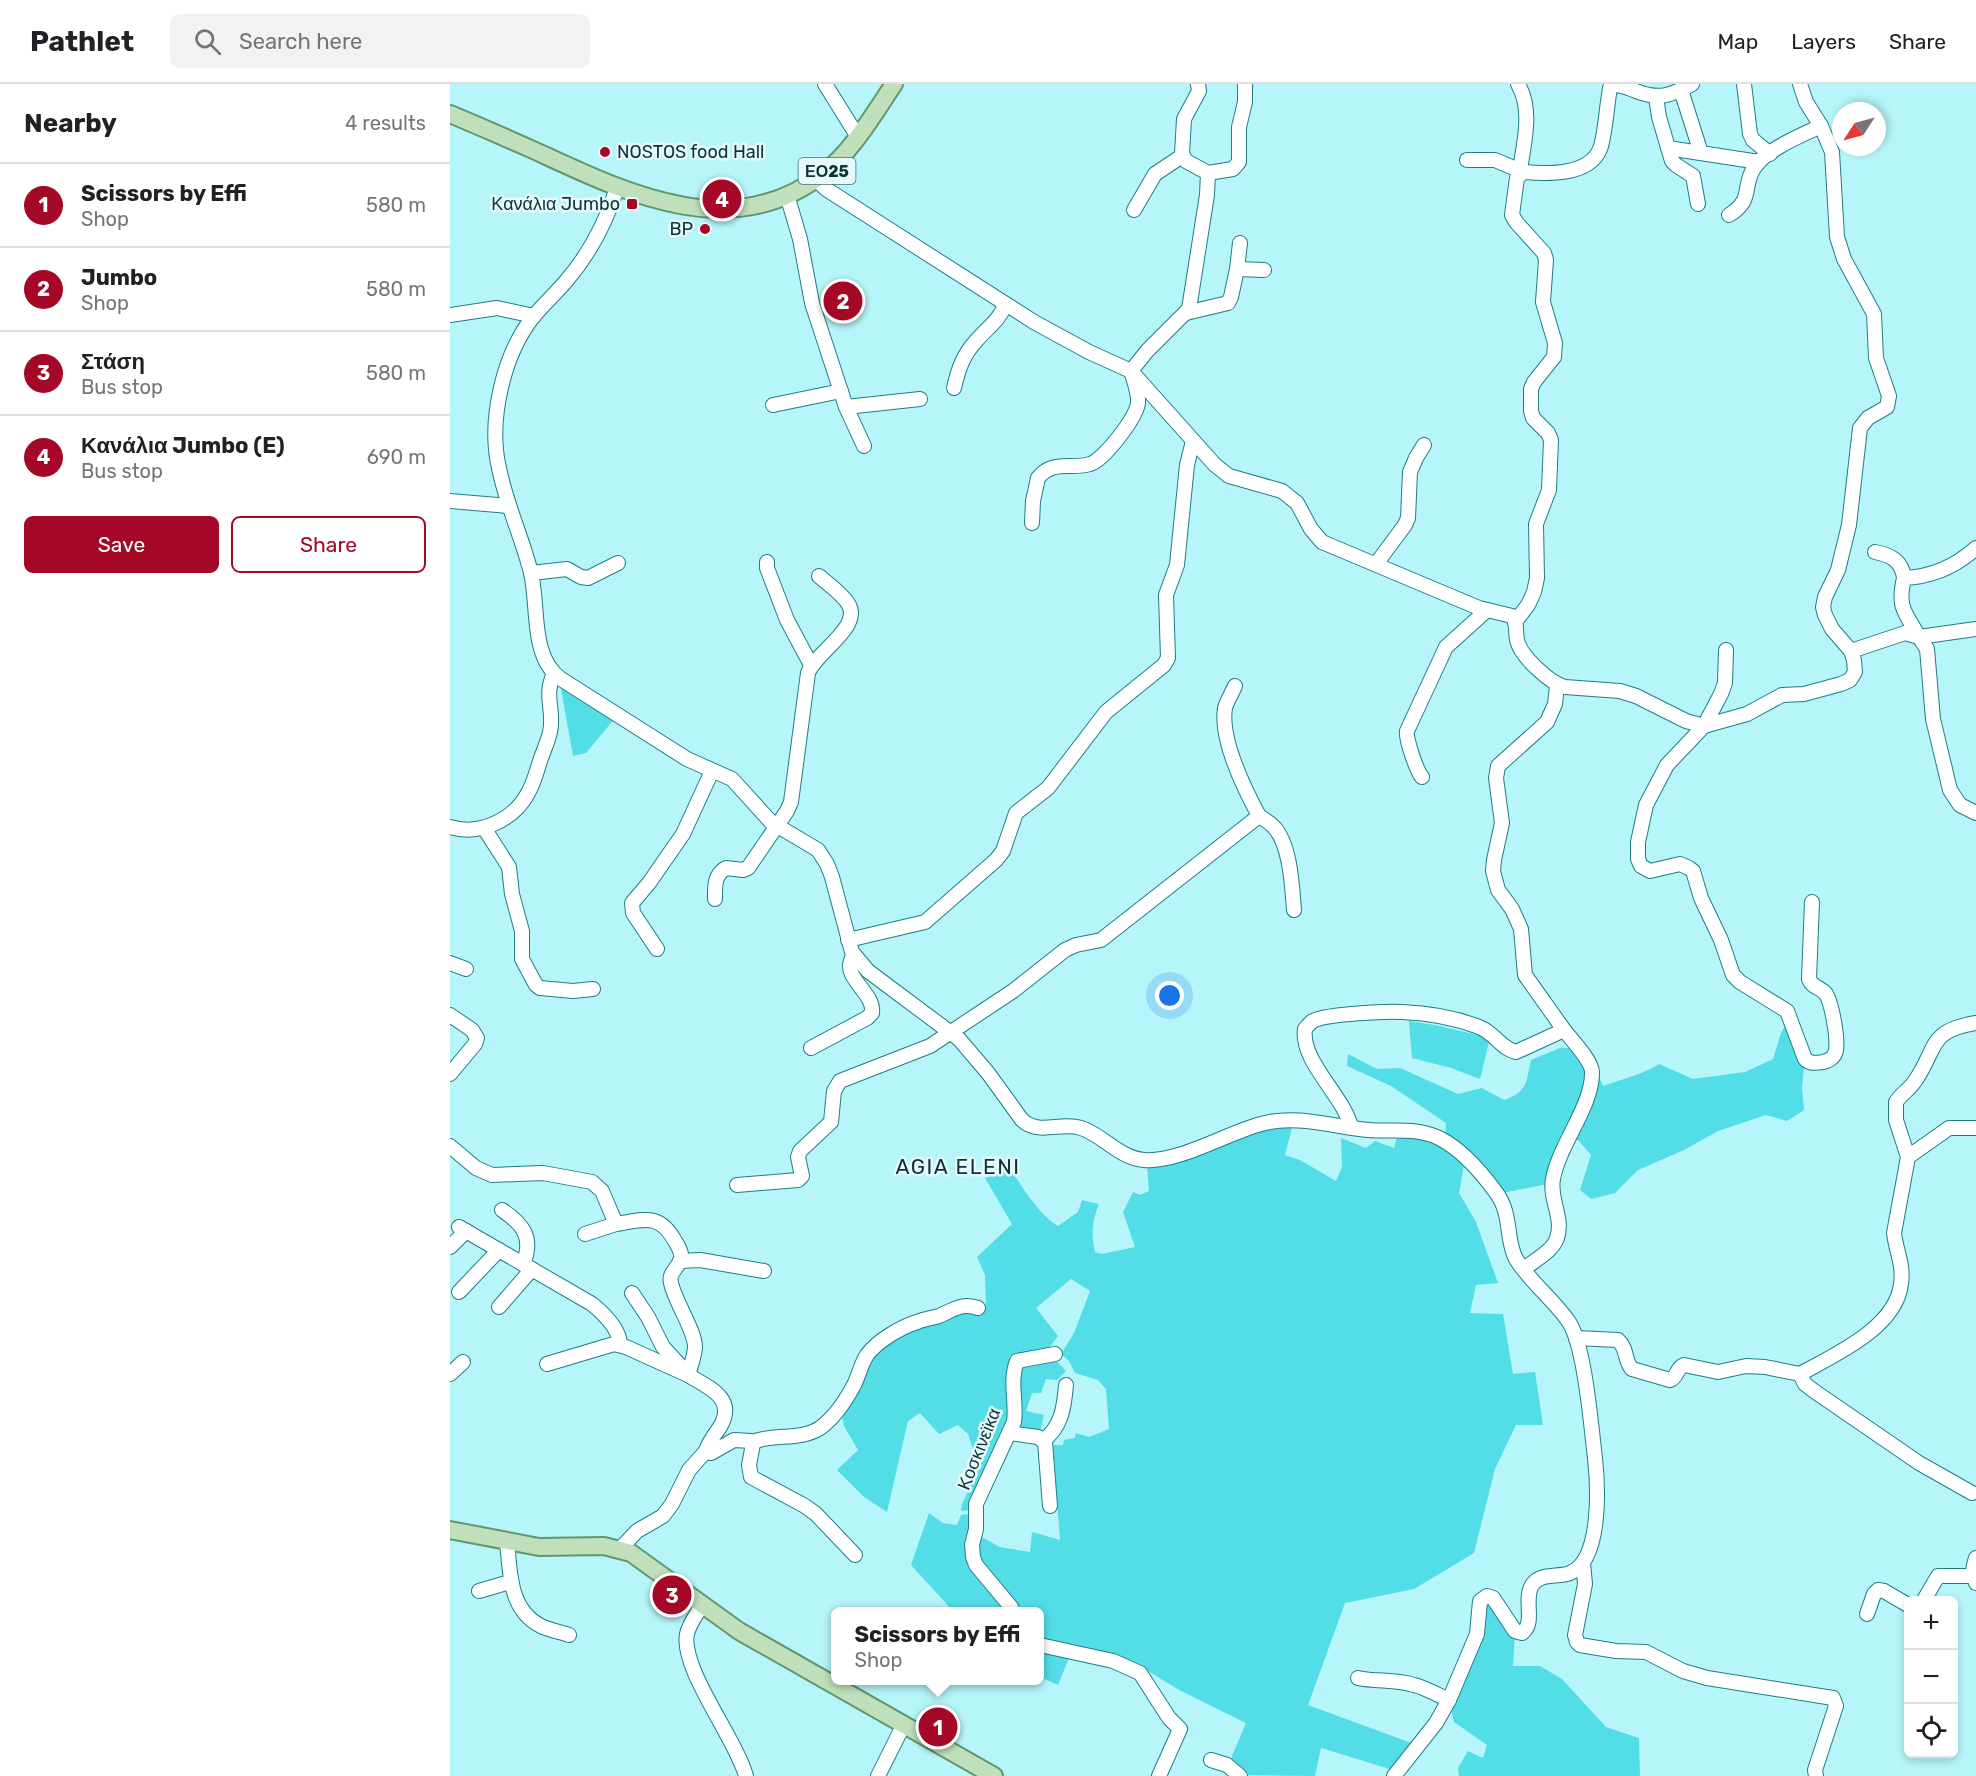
<!DOCTYPE html>
<meta charset="utf-8">
<style>
:root{--surface:#fff;--page:#f2f2f2;--text:#202124;--muted:#757577;--line:#e0e0e0;--accent:#a40826}
body{margin:0;font-family:Rubik,sans-serif;background:var(--page);color:var(--text)}
.controls{position:absolute;right:18px;bottom:18px;display:grid;overflow:hidden;border-radius:9px;box-shadow:0 3px 9px #0003}
.controls button{width:54px;height:54px;display:grid;place-items:center;padding:0;border:0;border-bottom:2px solid var(--line);background:var(--surface);color:var(--text);font:30px sans-serif}
.compass{position:absolute;left:1382px;top:18px;width:54px;height:54px;border-radius:50%;background:var(--surface);box-shadow:0 3px 9px #0003;rotate:234deg}
.you{position:absolute;left:720px;top:912px;width:21px;height:21px;margin:-15px;border:4px solid #fff;border-radius:50%;background:#1a73e8;box-shadow:0 0 0 9px #1a73e833}
.badge{display:grid;place-items:center;width:39px;height:39px;border-radius:50%;background:var(--accent);color:#fff;font-size:20px;font-weight:700}
.pin{position:absolute;translate:-50% -50%;border:3px solid #fff;box-shadow:0 2px 6px #0006}
.popup{position:absolute;left:381px;top:1523px;width:213px;height:78px;box-sizing:border-box;display:grid;place-content:center;border-radius:9px;background:var(--surface);filter:drop-shadow(0 2px 4px #0005);font-size:20px;white-space:nowrap;color:var(--muted)}
.popup b{font-size:22px;color:var(--text)}
.popup::after{content:'';position:absolute;left:50%;top:100%;margin-left:-12px;border:12px solid transparent;border-top-color:var(--surface)}
.list{margin:0;padding:0;list-style:none}
h2{display:flex;justify-content:space-between;align-items:center;height:78px;margin:0;padding:0 24px;font-size:26px}
h2 small{font-size:20px;font-weight:400;color:var(--muted)}
.list li{display:grid;grid-template-columns:39px 1fr auto;gap:18px;align-items:center;box-sizing:border-box;height:84px;padding:0 24px;border-top:2px solid var(--line)}
.list b{display:block;font-size:22px;white-space:nowrap}
.list p{margin:0;font-size:20px;white-space:nowrap;color:var(--muted)}
.list em{font-size:20px;font-style:normal;color:var(--muted)}
.actions{display:flex;gap:12px;padding:18px 24px}
.actions a{flex:1;padding:14px 0;border:2px solid var(--accent);border-radius:9px;text-align:center;font-size:21px;color:var(--accent)}
.actions .main{background:var(--accent);color:#fff}
.icon{flex:none;width:33px;height:33px;fill:none;stroke:currentColor;stroke-width:2;stroke-linecap:round;stroke-linejoin:round}
.map{position:relative;flex:none;width:1526px;height:1692px;overflow:hidden}
header{display:flex;align-items:center;gap:36px;box-sizing:border-box;height:84px;padding:0 30px;background:var(--surface);border-bottom:2px solid var(--line)}
header strong{font-size:28px}
nav{display:flex;gap:33px;margin-inline-start:auto;font-size:21px}
.search{width:420px;height:54px;background:var(--page);display:flex;align-items:center;gap:15px;box-sizing:border-box;padding:0 21px;border-radius:9px;color:var(--muted);font-size:22px}
main{display:flex}
aside{flex:1;background:var(--surface)}
.map>svg:first-child{display:block}
.green{fill:#53dde6}
.lines{fill:none;stroke-linecap:round;stroke-linejoin:round}
.minor-casing{stroke:#1e7e84;stroke-width:16}
.major-casing{stroke:#64956e;stroke-width:20}
.minor{stroke:#fff;stroke-width:14}
.major{stroke:#bfe0ba;stroke-width:16}
.poi-dot{fill:#a40826;stroke:#e6fafb;stroke-width:2}
.labels{text-anchor:middle;dominant-baseline:central;stroke-width:5;stroke-linejoin:round;paint-order:stroke}
.shield{fill:#e6fafb;stroke:#4d6e70;stroke-width:1.5}
.shield-label{font-size:16px;font-weight:bold;fill:#0c3235}
.poi-label{font-size:18px;fill:#0c3235;stroke:#e6fafb;text-anchor:end}
.street-label{font-size:18px;fill:#0c3235;stroke:#e6fafb}
.quarter-label{font-size:21px;letter-spacing:1.5px;fill:#0c3235;stroke:#e6fafb}
</style>
<header>
<strong>Pathlet</strong>
<div class="search"><svg class="icon" aria-label="search" viewBox="0 0 24 24"><circle cx="10" cy="10" r="6"/><path d="M15 15l6 6"/></svg>Search here</div>
<nav><a>Map</a><a>Layers</a><a>Share</a></nav>
</header>
<main>
<aside>
<h2>Nearby<small>4 results</small></h2>
<ul class="list">
<li><span class="badge">1</span><div><b>Scissors by Effi</b><p>Shop</p></div><em>580 m</em></li>
<li><span class="badge">2</span><div><b>Jumbo</b><p>Shop</p></div><em>580 m</em></li>
<li><span class="badge">3</span><div><b>Στάση</b><p>Bus stop</p></div><em>580 m</em></li>
<li><span class="badge">4</span><div><b>Κανάλια Jumbo (E)</b><p>Bus stop</p></div><em>690 m</em></li>
</ul>
<div class="actions"><a class="main">Save</a><a>Share</a></div>
</aside>
<div class="map">
<svg width="1526" height="1692" viewBox="0 0 1526 1692">
<rect width="100%" height="100%" fill="#b6f5f9"/>
<!-- green -->
<g class="green">
<polygon points="110,599 166,633 136,669 123,672"/>
<polygon points="959,937 985,941 1040,954 1030,995 1001,984 962,974"/>
<path d="M 1338,937 L 1354,982 L 1352,1005 L 1354,1026 L 1337,1037 L 1316,1031 L 1268,1047 L 1234,1066 L 1188,1086 L 1165,1109 L 1141,1115 L 1130,1106 L 1141,1071 L 1128,1056 L 1110,1055 L 1101,1079 L 1098,1100 L 1052,1109 L 995,1053 L 996,1039 L 941,1002 L 897,982 L 898,970 L 927,985 L 950,984 L 1008,1010 L 1032,1004 L 1054,1016 C 1078,1008 1076,998 1081,976 L 1110,964 L 1124,964 L 1146,986 L 1153,1002 C 1172,995 1192,991 1209,980 L 1243,995 L 1295,988 L 1323,975 L 1331,949 Z"/>
<path d="M 824,1044 L 842,1044 L 835,1071 L 850,1076 L 886,1097 L 892,1083 L 891,1054 L 916,1064 L 925,1057 L 944,1064 L 947,1052 L 965,1053 L 991,1060 L 1014,1081 L 1009,1109 L 1026,1138 L 1048,1199 L 1026,1201 L 1020,1229 L 1053,1230 L 1063,1290 L 1085,1288 L 1093,1341 L 1066,1341 L 1045,1385 L 1024,1469 L 964,1505 L 895,1519 L 858,1621 L 964,1660 L 943,1686 L 871,1664 L 865,1692 L 793,1691 L 781,1680 L 782,1672 L 796,1639 L 731,1607 L 691,1583 L 623,1564 L 608,1601 L 590,1593 L 590,1528 L 503,1527 L 461,1481 L 479,1429 L 493,1439 L 507,1441 L 511,1431 L 522,1430 L 522,1448 L 550,1463 L 580,1468 L 582,1448 L 610,1456 L 603,1361 L 613,1361 L 614,1356 L 625,1354 L 626,1349 L 639,1353 L 659,1345 L 656,1305 L 648,1296 L 625,1289 L 619,1277 L 611,1270 L 624,1249 L 640,1207 L 621,1195 L 586,1224 L 608,1252 L 597,1267 L 616,1287 L 607,1296 L 596,1295 L 591,1309 L 582,1309 L 576,1327 L 594,1331 L 590,1347 L 559,1342 L 521,1426 L 511,1427 L 512,1420 L 520,1403 L 521,1375 L 525,1372 L 518,1350 L 508,1341 L 489,1350 L 470,1329 L 458,1337 L 437,1428 L 414,1413 L 387,1386 L 408,1366 L 394,1342 L 392,1331 L 422,1275 L 450,1249 L 521,1223 L 530,1229 L 536,1224 L 535,1191 L 527,1173 L 562,1140 L 535,1094 L 560,1085 C 574,1105 587,1129 608,1142 L 628,1128 L 632,1116 L 649,1120 C 642,1137 641,1150 645,1168 L 652,1170 L 685,1163 L 673,1128 L 683,1108 L 690,1111 L 699,1107 L 697,1080 Z"/>
<polygon points="1037,1512 1065,1547 1063,1582 1090,1582 1112,1595 1156,1643 1189,1654 1190,1692 1009,1692 1008,1684 1018,1667 1033,1674 1037,1661 1004,1638 999,1616"/>
</g>
<g class="lines">
<defs>
<g id="minor">
<polyline points="375,0 408,53"/>
<path d="M 1068,0 C 1083,26 1074,58 1070,86"/>
<polyline points="1294,0 1300,50 1303,56 1320,70"/>
<polyline points="1231,6 1251,69"/>
<polyline points="1206,13 1209,33 1222,77 1226,81 1243,92 1248,120"/>
<polyline points="1218,64 1309,78"/>
<polyline points="1017,76 1045,76 1073,88"/>
<polyline points="758,89 783,85 789,78 789,43 795,18 795,0"/>
<path d="M 366,95 L 376,105 L 584,238 L 639,268 L 681,287 L 765,381 L 779,392 L 832,407 L 847,419 L 861,445 L 872,458 L 1029,524 L 1062,532 C 1068,540 1065,547 1067,556 C 1070,572 1100,599 1115,603 L 1170,607 L 1186,612 L 1236,637 L 1254,642 L 1297,630 L 1332,611 L 1354,610 L 1391,600 L 1400,596 L 1405,588 L 1404,576 L 1401,567 L 1382,545 L 1375,531 L 1373,523 L 1375,513 L 1388,486 L 1399,441 L 1410,344 L 1418,334 L 1437,323 L 1439,312 L 1426,274 L 1424,230 L 1394,175 L 1387,153 L 1382,68 L 1371,42 L 1356,18 L 1350,0"/>
<path d="M 167,104 C 156,138 141,168 117,196 C 107,208 94,220 83,233 C 53,271 38,337 49,384 C 56,420 72,453 81,489 C 89,523 80,573 111,595 L 237,675 L 282,695 L 321,738 L 368,766 L 377,780 L 382,793 L 402,868 L 418,887 L 509,955 L 538,989 L 572,1036 C 590,1052 610,1037 631,1044 C 653,1051 669,1074 694,1076 C 728,1079 777,1049 811,1040 C 846,1030 884,1043 919,1046 C 942,1048 967,1043 989,1054 C 1011,1065 1031,1088 1045,1107 C 1063,1130 1055,1155 1066,1175 C 1080,1198 1104,1216 1119,1238 C 1135,1263 1141,1342 1145,1374 C 1148,1402 1152,1476 1120,1489 C 1108,1494 1091,1488 1082,1501 C 1073,1516 1086,1539 1072,1549 L 1065,1547 L 1043,1514 L 1037,1512 L 1030,1517 L 1027,1550 L 999,1616 L 986,1639 L 944,1692"/>
<polyline points="337,111 350,155 362,219 396,323 414,362"/>
<polyline points="684,126 705,90 732,72"/>
<path d="M 1279,131 C 1304,116 1292,102 1304,84 C 1315,66 1352,51 1371,42"/>
<polyline points="787,185 790,159"/>
<polyline points="736,229 778,219 781,213 787,185 814,186"/>
<polyline points="0,231 47,224 84,232"/>
<path d="M 504,304 C 508,286 513,271 526,257 C 537,244 549,237 555,221"/>
<polyline points="323,321 391,307"/>
<polyline points="396,323 470,315"/>
<polyline points="0,417 59,422"/>
<path d="M 582,439 L 583,417 L 588,394 C 603,375 622,386 640,380 C 654,376 686,334 688,319 C 689,309 684,297 681,287 L 697,267 L 739,225 L 757,111 L 758,89 L 736,77 L 732,70 L 734,35 L 749,7 L 748,0"/>
<path d="M 1526,464 C 1505,483 1482,493 1454,494 C 1447,524 1455,528 1469,553 L 1526,545"/>
<path d="M 1425,468 C 1441,471 1452,477 1454,494"/>
<polyline points="317,478 317,484 337,536 361,581"/>
<polyline points="926,480 955,441 958,434 960,388 966,374 974,361"/>
<polyline points="81,489 117,485 131,493 138,494 168,479"/>
<path d="M 1065,538 L 1078,521 L 1084,508 L 1087,494 L 1086,440 L 1099,406 L 1101,356 L 1098,349 L 1083,334 L 1081,327 L 1081,305 L 1084,298 L 1104,273 L 1105,259 L 1093,218 L 1096,176 L 1094,169 L 1066,138 L 1062,131 L 1067,94 L 1073,88 C 1097,90 1139,92 1150,65 C 1155,53 1157,19 1160,4 L 1162,1 C 1171,0 1178,4 1186,7 C 1209,16 1220,12 1242,0"/>
<path d="M 1276,566 L 1275,599 L 1271,610 L 1254,642 L 1217,681 L 1196,721 L 1188,758 L 1188,775 L 1191,782 L 1200,787 L 1230,780 L 1239,784 L 1243,787 L 1251,814 L 1271,856 L 1283,891 L 1290,898 L 1337,927 L 1355,975 C 1360,980 1366,979 1373,978 C 1379,977 1385,973 1386,966 C 1388,954 1382,920 1376,910 C 1371,903 1362,904 1359,895 L 1362,818"/>
<polyline points="1401,567 1455,549 1469,553 1477,565 1483,635 1500,706 1510,721 1526,729"/>
<path d="M 785,602 C 782,609 777,617 775,624 C 770,656 794,704 809,732"/>
<path d="M 972,693 C 967,688 955,653 957,647 L 996,563 L 1037,526"/>
<path d="M 0,743 C 29,752 64,736 78,709 C 84,699 87,686 91,674 C 94,666 98,657 100,648 C 105,627 93,611 104,590"/>
<polyline points="34,744 59,783 62,810 72,847 72,875 86,901 90,904 123,907 143,905"/>
<path d="M 265,815 C 265,802 264,791 276,784 L 293,786 L 298,784 L 337,727 L 341,718 L 358,589 C 366,568 411,544 399,521 C 393,510 379,501 369,492"/>
<polyline points="398,856 475,838 546,776 553,767 566,729 598,704 656,628 714,581 718,574 716,511 727,481 737,381 743,357"/>
<polyline points="207,865 183,829 182,819 199,799 233,750 262,687"/>
<polyline points="0,879 16,885"/>
<polyline points="0,931 22,946 27,954 25,960 0,990"/>
<path d="M 361,964 L 417,934 L 422,929 C 425,907 388,893 404,871"/>
<path d="M 901,1043 C 894,1012 850,977 855,945 C 858,941 860,938 865,936 C 879,930 936,927 952,928 C 977,929 1006,934 1029,943 C 1045,949 1050,964 1066,968 L 1114,946 L 1075,891 L 1071,845 L 1062,825 L 1048,806 L 1043,787 L 1044,776 L 1052,739 L 1046,694 L 1048,682 L 1097,638 L 1105,620 L 1107,601"/>
<path d="M 0,1062 L 26,1084 L 42,1091 L 93,1089 L 142,1098 L 152,1107 L 166,1140 C 194,1136 209,1128 225,1157 C 228,1162 232,1168 231,1174 C 229,1184 218,1188 221,1199 C 225,1218 246,1248 245,1264 C 244,1273 241,1282 238,1291 C 259,1304 287,1314 270,1343 C 265,1350 258,1359 256,1367 L 261,1369 L 284,1356 L 301,1357 L 303,1360 L 299,1381 L 301,1393 L 355,1422 L 366,1430 L 405,1471"/>
<polyline points="1458,1073 1499,1044 1526,1044"/>
<path d="M 287,1101 L 348,1096 L 352,1092 L 348,1073 L 350,1067 L 381,1038 L 384,1007 L 390,997 L 480,962 L 563,907 L 615,866 L 626,861 L 651,856 L 809,732 C 814,735 820,739 824,743 C 841,762 842,803 844,826"/>
<path d="M 52,1126 C 73,1140 84,1154 73,1180"/>
<path d="M 9,1143 L 142,1220 C 153,1229 170,1245 170,1261"/>
<polyline points="135,1150 166,1140"/>
<polyline points="0,1163 16,1147"/>
<polyline points="230,1177 250,1176 314,1187"/>
<path d="M 1074,1185 C 1085,1176 1103,1167 1107,1154 C 1114,1134 1099,1115 1103,1095 C 1109,1061 1143,1021 1142,988 C 1142,977 1121,955 1114,946"/>
<polyline points="9,1208 49,1166"/>
<polyline points="182,1209 198,1233 213,1263 235,1287"/>
<polyline points="49,1223 82,1185"/>
<path d="M 1126,1254 L 1168,1256 C 1178,1265 1174,1277 1182,1285 L 1220,1296 C 1228,1293 1226,1284 1234,1281 L 1268,1288 L 1296,1282 L 1315,1283 L 1350,1290 C 1384,1271 1446,1244 1451,1200 C 1454,1181 1446,1167 1444,1149 L 1458,1073 L 1446,1036 L 1446,1018 C 1451,1010 1460,1005 1465,997 C 1488,964 1477,947 1526,939"/>
<polyline points="97,1280 164,1260 176,1263 238,1291"/>
<polyline points="0,1290 13,1278"/>
<polyline points="1350,1290 1355,1300 1364,1307 1469,1379 1522,1409"/>
<polyline points="559,1349 588,1353 595,1358 600,1422"/>
<path d="M 593,1357 C 612,1342 614,1324 616,1301"/>
<path d="M 302,1358 C 324,1349 350,1357 370,1344 C 384,1334 396,1316 404,1301 C 409,1291 411,1280 417,1271 C 427,1257 451,1243 467,1238 C 474,1235 482,1234 489,1232 C 503,1226 513,1218 528,1224"/>
<path d="M 57,1457 C 60,1488 59,1526 91,1542 C 99,1546 110,1548 119,1551"/>
<polyline points="170,1465 187,1447 213,1432 222,1420 239,1386 256,1367"/>
<path d="M 1526,1474 C 1523,1483 1522,1489 1526,1499"/>
<polyline points="1133,1479 1135,1500 1125,1551 1127,1558 1130,1561 1166,1567 1196,1568 1233,1587 1257,1594 1383,1614 1386,1622 1365,1686 1366,1692"/>
<polyline points="29,1507 60,1498"/>
<polyline points="1474,1516 1488,1492 1523,1492"/>
<path d="M 252,1521 C 247,1530 239,1540 237,1550 C 230,1584 286,1655 296,1692"/>
<path d="M 563,1528 L 561,1523 L 526,1481 L 523,1473 L 522,1461 L 526,1445 L 526,1420 L 564,1338 C 567,1317 559,1298 567,1277 L 605,1270"/>
<polyline points="1417,1530 1424,1510 1428,1506 1434,1507 1458,1521"/>
<polyline points="590,1561 663,1577 690,1589 719,1634 730,1645 709,1692"/>
<path d="M 908,1594 C 926,1598 946,1595 964,1601 C 976,1604 988,1611 999,1616"/>
<polyline points="761,1676 777,1681 790,1692"/>
<polyline points="428,1692 454,1640"/>
</g>
<g id="major">
<path d="M 0,30 C 31,43 61,56 92,70 C 180,111 285,160 374,89 C 403,66 423,31 444,0"/>
<polyline points="0,1446 89,1463 154,1462 181,1469 289,1547 544,1692"/>
</g>
</defs>
<!-- minor casing -->
<use href="#minor" class="minor-casing"/>
<!-- major casing -->
<use href="#major" class="major-casing"/>
<!-- minor -->
<use href="#minor" class="minor"/>
<!-- major -->
<use href="#major" class="major"/>
</g>
<!-- markers -->
<g class="poi-dot">
<circle cx="155" cy="68" r="6"/>
<rect x="176" y="114" width="12" height="12" rx="3"/>
<circle cx="255" cy="145" r="6"/>
</g>
<g class="labels">
<!-- shield labels -->
<rect class="shield" x="348.5" y="74" width="57" height="26" rx="4.5"/>
<g class="shield-label">
<text x="377" y="87">ΕΟ25</text>
</g>
<!-- poi labels -->
<g class="poi-label">
<text x="167" y="68" text-anchor="start">NOSTOS food Hall</text>
<text x="170" y="120">Κανάλια Jumbo</text>
<text x="243" y="145">BP</text>
</g>
<!-- street labels -->
<g class="street-label">
<text transform="translate(529 1365) rotate(-68)">Κοσκινεϊκα</text>
</g>
<!-- quarter labels -->
<g class="quarter-label">
<text x="508" y="1082">AGIA ELENI</text>
</g>
</g>
</svg>
<div class="controls">
<button>+</button>
<button>−</button>
<button><svg class="icon" aria-label="locate" viewBox="0 0 24 24"><circle cx="12" cy="12" r="6"/><path d="M12 2v4M12 18v4M2 12h4M18 12h4"/></svg></button>
</div>
<svg class="compass" viewBox="-18 -18 36 36"><path d="M0-13l5 13h-10z" fill="#e53935"/><path d="M0 13l5-13h-10z" fill="#757577"/></svg>
<div class="you"></div>
<div class="pin badge" style="left:488px;top:1643px">1</div>
<div class="popup"><b>Scissors by Effi</b>Shop</div>
<div class="pin badge" style="left:393px;top:217px">2</div>
<div class="pin badge" style="left:222px;top:1511px">3</div>
<div class="pin badge" style="left:272px;top:115px">4</div>
</div>
</main>
